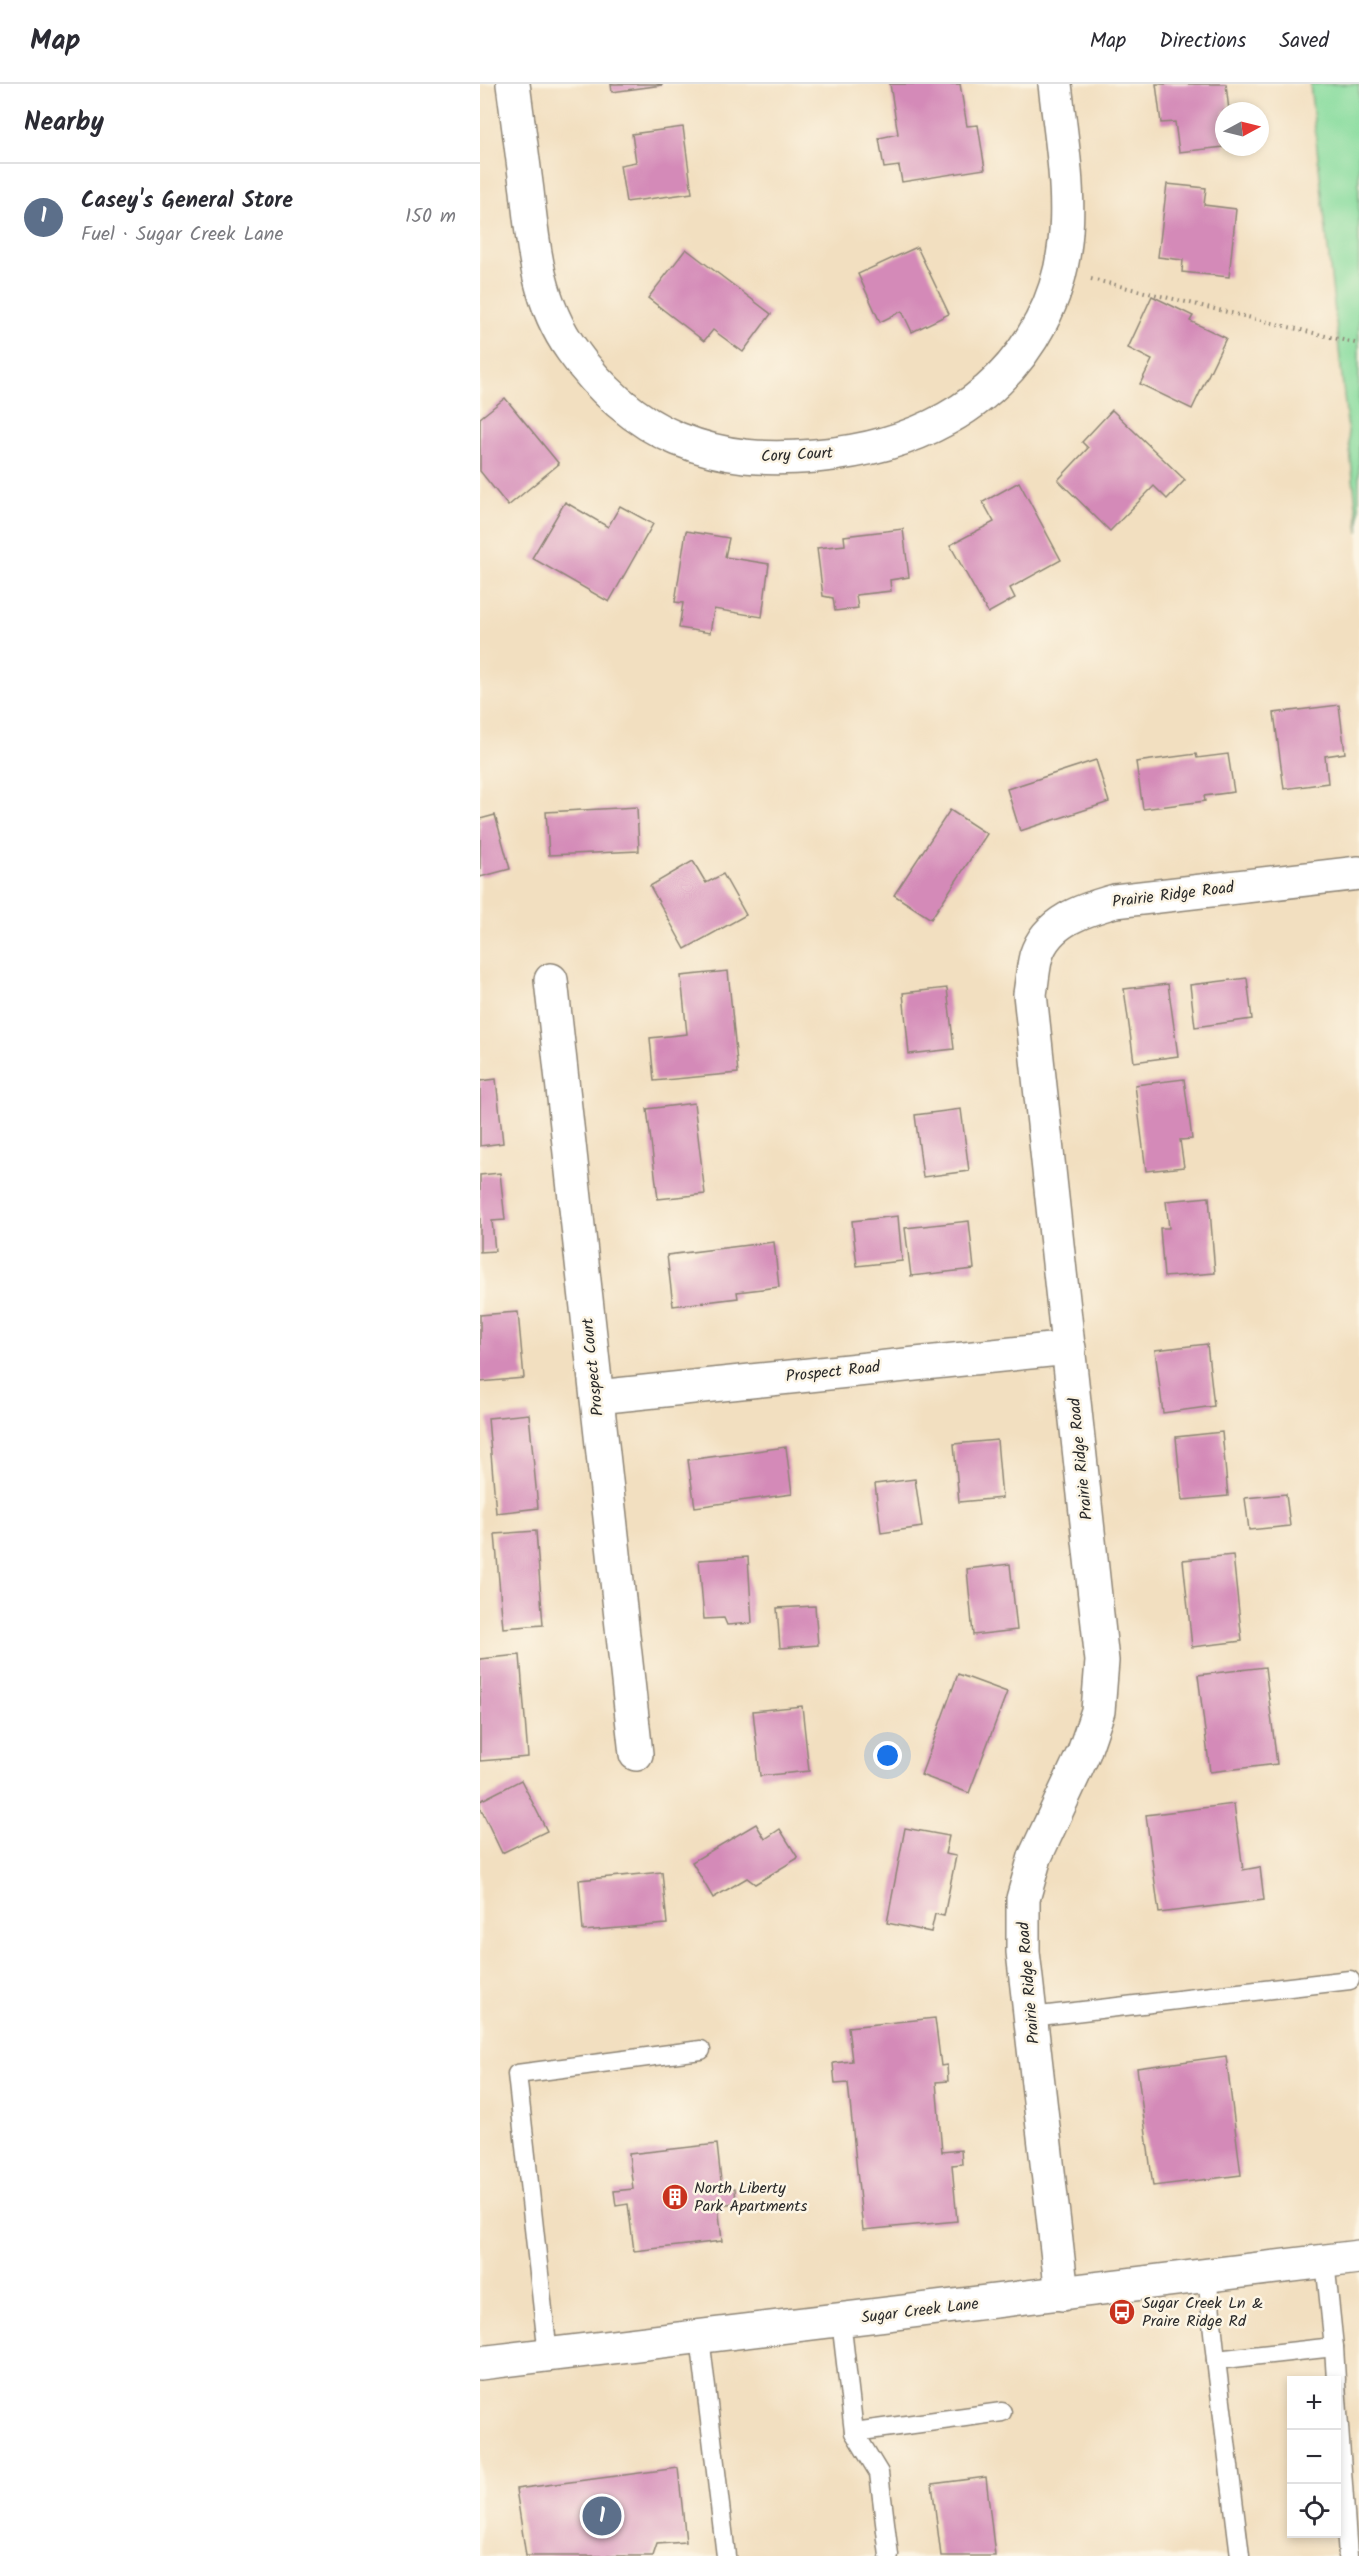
<!DOCTYPE html>
<meta charset="utf-8">
<style>
:root{--surface:#fff;--page:#f2f2f3;--text:#2b2b33;--muted:#7c7c81;--line:#e1e1e2;--accent:#1a73e8}
body{margin:0;font-family:Kalam,sans-serif;background:var(--page);color:var(--text)}
.controls{position:absolute;right:18px;bottom:18px;display:grid;overflow:hidden;border-radius:0px;box-shadow:0 3px 9px #0003}
.controls button{width:54px;height:54px;display:grid;place-items:center;padding:0;border:0;border-bottom:2px solid var(--line);background:var(--surface);color:var(--text);font:30px sans-serif}
.compass{position:absolute;left:735px;top:18px;width:54px;height:54px;border-radius:50%;background:var(--surface);box-shadow:0 3px 9px #0003;rotate:83deg}
.you{position:absolute;left:408px;top:1672px;width:21px;height:21px;margin:-15px;border:4px solid #fff;border-radius:50%;background:#1a73e8;box-shadow:0 0 0 9px #1a73e833}
.badge{display:grid;place-items:center;width:39px;height:39px;border-radius:50%;background:var(--accent);color:#fff;font-size:20px;font-weight:700}
.pin{position:absolute;translate:-50% -50%;border:3px solid #fff;box-shadow:0 2px 6px #0006}
.list{margin:0;padding:0;list-style:none}
h2{display:flex;justify-content:space-between;align-items:center;height:78px;margin:0;padding:0 24px;font-size:26px}
h2 small{font-size:20px;font-weight:400;color:var(--muted)}
.list li{display:grid;grid-template-columns:39px 1fr auto;gap:18px;align-items:center;box-sizing:border-box;height:108px;padding:0 24px;border-top:2px solid var(--line)}
.list b{display:block;font-size:22px;white-space:nowrap}
.list p{margin:0;font-size:20px;white-space:nowrap;color:var(--muted)}
.list em{font-size:20px;font-style:normal;color:var(--muted)}
.icon{flex:none;width:33px;height:33px;fill:none;stroke:currentColor;stroke-width:2;stroke-linecap:round;stroke-linejoin:round}
.map{position:relative;flex:none;width:879px;height:2472px;overflow:hidden}
header{display:flex;align-items:center;gap:36px;box-sizing:border-box;height:84px;padding:0 30px;background:var(--surface);border-bottom:2px solid var(--line)}
header strong{font-size:28px}
nav{display:flex;gap:33px;margin-inline-start:auto;font-size:21px}
main{display:flex}
aside{flex:1;background:var(--surface)}
.map>svg:first-child{display:block}
.green{fill:#87dc9e;stroke:#598464;stroke-width:1.5}
.building{fill:#d48ab8}
.lines{fill:none;stroke-linecap:round;stroke-linejoin:round}
.lane-casing{stroke:#8e8576;stroke-width:21}
.street-casing{stroke:#8e8576;stroke-width:36}
.path{stroke:#8e8576;stroke-width:4;stroke-dasharray:1.5 4.5;stroke-linecap:butt}
.lane{stroke:#fff;stroke-width:18}
.street{stroke:#fff;stroke-width:33}
.labels{text-anchor:middle;dominant-baseline:central;stroke-width:5;stroke-linejoin:round;paint-order:stroke}
.street-label{font-size:16px;fill:#2b2b2b;stroke:#fcf5e5}
.poi-label{font-size:16px;fill:#2b2b2b;stroke:#fcf5e5;text-anchor:start}
</style>
<header>
<strong>Map</strong>
<nav><a>Map</a><a>Directions</a><a>Saved</a></nav>
</header>
<main>
<aside>
<h2>Nearby<small></small></h2>
<ul class="list">
<li><span class="badge" style="background:#5c6f8a">1</span><div><b>Casey's General Store</b><p>Fuel · Sugar Creek Lane</p></div><em>150 m</em></li>
</ul>
</aside>
<div class="map">
<svg width="879" height="2472" viewBox="0 0 879 2472">
<rect width="100%" height="100%" fill="#fcf5e5"/>
<filter id="ink" filterUnits="userSpaceOnUse"><feTurbulence type="fractalNoise" baseFrequency=".0167" numOctaves="2"/><feDisplacementMap in="SourceGraphic" scale="12" xChannelSelector="R" yChannelSelector="G"/><feConvolveMatrix kernelMatrix="1 2 1 2 8 2 1 2 1" color-interpolation-filters="sRGB"/></filter>
<filter id="wash" filterUnits="userSpaceOnUse"><feTurbulence type="fractalNoise" baseFrequency=".008" numOctaves="4" result="noise"/><feDisplacementMap in="SourceGraphic" scale="24" xChannelSelector="R" yChannelSelector="G"/><feGaussianBlur stdDeviation="1.35" result="paint"/><feColorMatrix in="noise" values="0 0 0 0 0 0 0 0 0 0 0 0 0 0 0 0 0 1.4 0 .05"/><feComposite in="paint" operator="in"/></filter>
<g filter="url(#wash)">
<rect width="100%" height="100%" fill="#f2dfc0"/>
<!-- green -->
<polygon class="green" points="830,0 879,0 879,449"/>
<g id="blocks">
<!-- building -->
<g class="building">
<polygon points="131,0 182,0 182,1 132,8"/>
<polygon points="410,0 480,0 487,42 498,41 505,85 422,98 419,82 404,84 399,54 418,50"/>
<polygon points="676,0 746,0 749,27 744,27 744,63 699,68 695,38 681,39"/>
<polygon points="203,43 212,109 146,118 140,81 156,78 152,50"/>
<polygon points="687,100 726,104 724,121 756,125 749,193 702,188 703,176 678,173"/>
<polygon points="437,163 469,230 432,248 422,227 400,238 378,190"/>
<polygon points="206,165 291,230 263,268 233,246 224,257 168,214"/>
<polygon points="672,212 713,232 710,237 746,254 712,325 660,300 672,276 648,264"/>
<polygon points="25,314 79,380 28,422 0,387 0,334"/>
<polygon points="632,326 705,396 687,415 674,402 630,447 578,396 608,364 602,358"/>
<polygon points="539,398 581,476 530,504 535,514 508,529 470,461 514,438 503,418"/>
<polygon points="85,418 128,443 140,422 173,440 129,518 52,474"/>
<polygon points="423,445 429,493 410,496 411,507 376,511 378,524 355,527 353,514 343,512 337,464 365,461 364,452"/>
<polygon points="206,447 249,454 245,473 289,480 282,533 234,525 230,549 199,544 203,519 195,518"/>
<polygon points="859,621 865,669 845,672 848,699 804,705 794,629"/>
<polygon points="716,670 717,674 748,670 754,708 724,712 725,717 663,725 656,678"/>
<polygon points="616,676 629,718 540,747 527,705"/>
<polygon points="157,723 159,767 69,771 66,728"/>
<polygon points="470,726 507,750 451,835 414,811"/>
<polygon points="15,731 30,785 0,793 0,735"/>
<polygon points="213,777 226,799 243,790 266,831 205,865 170,802"/>
<polygon points="248,887 258,989 174,997 170,954 207,950 201,892"/>
<polygon points="767,894 772,935 715,943 710,901"/>
<polygon points="688,900 698,972 654,978 644,905"/>
<polygon points="467,904 474,965 429,970 423,909"/>
<polygon points="16,995 23,1059 0,1062 0,997"/>
<polygon points="704,995 712,1055 700,1056 704,1083 666,1087 655,1001"/>
<polygon points="214,1019 225,1110 178,1115 167,1025"/>
<polygon points="481,1025 489,1087 443,1093 435,1031"/>
<polygon points="20,1089 25,1136 12,1137 15,1167 0,1168 0,1091"/>
<polygon points="729,1113 735,1189 684,1193 680,1144 689,1144 686,1117"/>
<polygon points="418,1132 422,1177 377,1182 372,1137"/>
<polygon points="489,1137 494,1185 431,1192 425,1144"/>
<polygon points="294,1158 299,1203 257,1208 258,1214 193,1222 187,1171"/>
<polygon points="38,1228 44,1294 0,1298 0,1231"/>
<polygon points="727,1260 734,1322 683,1329 675,1266"/>
<polygon points="49,1330 58,1424 16,1429 8,1334"/>
<polygon points="742,1348 748,1412 702,1416 696,1353"/>
<polygon points="517,1356 522,1414 479,1418 474,1360"/>
<polygon points="306,1363 312,1410 215,1423 208,1376"/>
<polygon points="435,1395 442,1443 401,1449 395,1400"/>
<polygon points="806,1410 810,1442 769,1446 765,1414"/>
<polygon points="56,1447 63,1541 23,1544 15,1450"/>
<polygon points="753,1471 762,1557 712,1563 703,1476"/>
<polygon points="268,1473 272,1539 247,1541 244,1534 224,1535 219,1476"/>
<polygon points="530,1480 537,1546 493,1551 487,1485"/>
<polygon points="335,1522 338,1561 300,1564 297,1524"/>
<polygon points="40,1571 48,1673 0,1677 0,1575"/>
<polygon points="785,1583 797,1680 730,1688 718,1591"/>
<polygon points="478,1590 527,1608 489,1709 441,1691"/>
<polygon points="322,1622 329,1687 280,1692 273,1627"/>
<polygon points="41,1696 67,1747 22,1769 0,1723 0,1717"/>
<polygon points="754,1720 763,1786 780,1783 784,1816 679,1829 666,1731"/>
<polygon points="276,1740 285,1755 300,1745 318,1774 275,1800 267,1794 233,1814 212,1778"/>
<polygon points="425,1744 469,1752 465,1770 476,1772 464,1832 455,1830 451,1848 407,1839"/>
<polygon points="182,1788 187,1840 103,1847 99,1796"/>
<polygon points="455,1934 461,1982 467,1981 468,1997 456,1998 462,2068 481,2066 482,2080 472,2081 477,2137 383,2146 368,1999 355,2000 353,1979 372,1977 368,1943"/>
<polygon points="746,1972 761,2091 673,2102 657,1984"/>
<polygon points="237,2060 242,2106 255,2104 256,2119 238,2121 242,2157 154,2167 148,2120 136,2122 134,2107 153,2105 149,2070"/>
<polygon points="198,2384 206,2458 177,2460 173,2472 46,2472 36,2405"/>
<polygon points="506,2393 515,2472 461,2472 452,2400"/>
</g>
</g>
</g>
<g filter="url(#ink)">
<use href="#blocks" fill-opacity="0" stroke="#8e8576" stroke-width="1.5"/>
<g class="lines">
<defs>
<g id="lane">
<polyline points="551,1933 870,1896"/>
<polyline points="727,2192 736,2276 854,2263 845,2177"/>
<polyline points="361,2236 374,2348 399,2389 409,2472"/>
<polyline points="220,2253 246,2472"/>
<polyline points="854,2263 856,2296"/>
<polyline points="68,2271 37,1990 221,1966"/>
<polyline points="736,2276 760,2472"/>
<polyline points="856,2300 868,2472"/>
<polyline points="374,2348 522,2328"/>
</g>
<g id="street">
<path d="M 33,0 C 38,36 42,71 47,107 C 53,162 58,219 92,266 C 118,303 155,338 198,355 C 245,374 285,376 335,372 C 431,364 515,325 561,238 C 602,161 584,81 575,0"/>
<polyline points="71,896 156,1670"/>
<polyline points="117,1313 589,1264"/>
<path d="M 582,2210 L 543,1868 L 543,1815 L 555,1773 L 604,1668 L 618,1627 L 622,1577 L 550,910 C 552,898 553,884 556,872 C 567,837 603,826 635,817 L 879,789"/>
<polyline points="0,2279 879,2173"/>
</g>
</defs>
<!-- lane casing -->
<use href="#lane" class="lane-casing"/>
<!-- street casing -->
<use href="#street" class="street-casing"/>
<!-- path -->
<polyline class="path" points="611,195 879,260"/>
<!-- lane -->
<use href="#lane" class="lane"/>
<!-- street -->
<use href="#street" class="street"/>
</g>
</g>
<!-- icons -->
<defs>
<symbol id="building-disc" viewBox="-11 -11 22 22"><circle r="9.5" fill="#c8321e" stroke="#fcf5e5"/><path d="M-4-6H4V6H1V3H-1V6H-4ZM-2.5-4.3h1.7v1.8h-1.7ZM.8-4.3h1.7v1.8H.8ZM-2.5-1h1.7V.8h-1.7ZM.8-1h1.7V.8H.8Z" fill="#fff"/></symbol>
<symbol id="bus-disc" viewBox="-11 -11 22 22"><circle r="9.5" fill="#c8321e" stroke="#fcf5e5"/><path d="M-5-6H5V4H4V6H2V4H-2V6H-4V4H-5ZM-3.5-4V0h7V-4ZM-3.5 1.2v1.5H-2V1.2ZM2 1.2v1.5H3.5V1.2Z" fill="#fff"/></symbol>
</defs>
<g fill-rule="evenodd">
<use href="#building-disc" x="180" y="2098" width="30" height="30"/>
<use href="#bus-disc" x="627" y="2213" width="30" height="30"/>
</g>
<g class="labels">
<!-- street labels -->
<g class="street-label">
<text transform="translate(317 371) rotate(-3)">Cory Court</text>
<text transform="translate(693 811) rotate(-7)">Prairie Ridge Road</text>
<text transform="translate(113 1283) rotate(-96)">Prospect Court</text>
<text transform="translate(353 1288) rotate(-6)">Prospect Road</text>
<text transform="translate(601 1375) rotate(-96)">Prairie Ridge Road</text>
<text transform="translate(549 1899) rotate(-95)">Prairie Ridge Road</text>
<text transform="translate(440 2227) rotate(-7)">Sugar Creek Lane</text>
</g>
<!-- poi labels -->
<g class="poi-label">
<text x="214" y="2104">North Liberty<tspan x="214" dy="18">Park Apartments</tspan></text>
<text x="662" y="2219">Sugar Creek Ln &amp;<tspan x="662" dy="18">Praire Ridge Rd</tspan></text>
</g>
</g>
</svg>
<div class="controls">
<button>+</button>
<button>−</button>
<button><svg class="icon" aria-label="locate" viewBox="0 0 24 24"><circle cx="12" cy="12" r="6"/><path d="M12 2v4M12 18v4M2 12h4M18 12h4"/></svg></button>
</div>
<svg class="compass" viewBox="-18 -18 36 36"><path d="M0-13l5 13h-10z" fill="#e53935"/><path d="M0 13l5-13h-10z" fill="#7c7c81"/></svg>
<div class="you"></div>
<div class="pin badge" style="left:122px;top:2432px;background:#5c6f8a">1</div>
</div>
</main>
